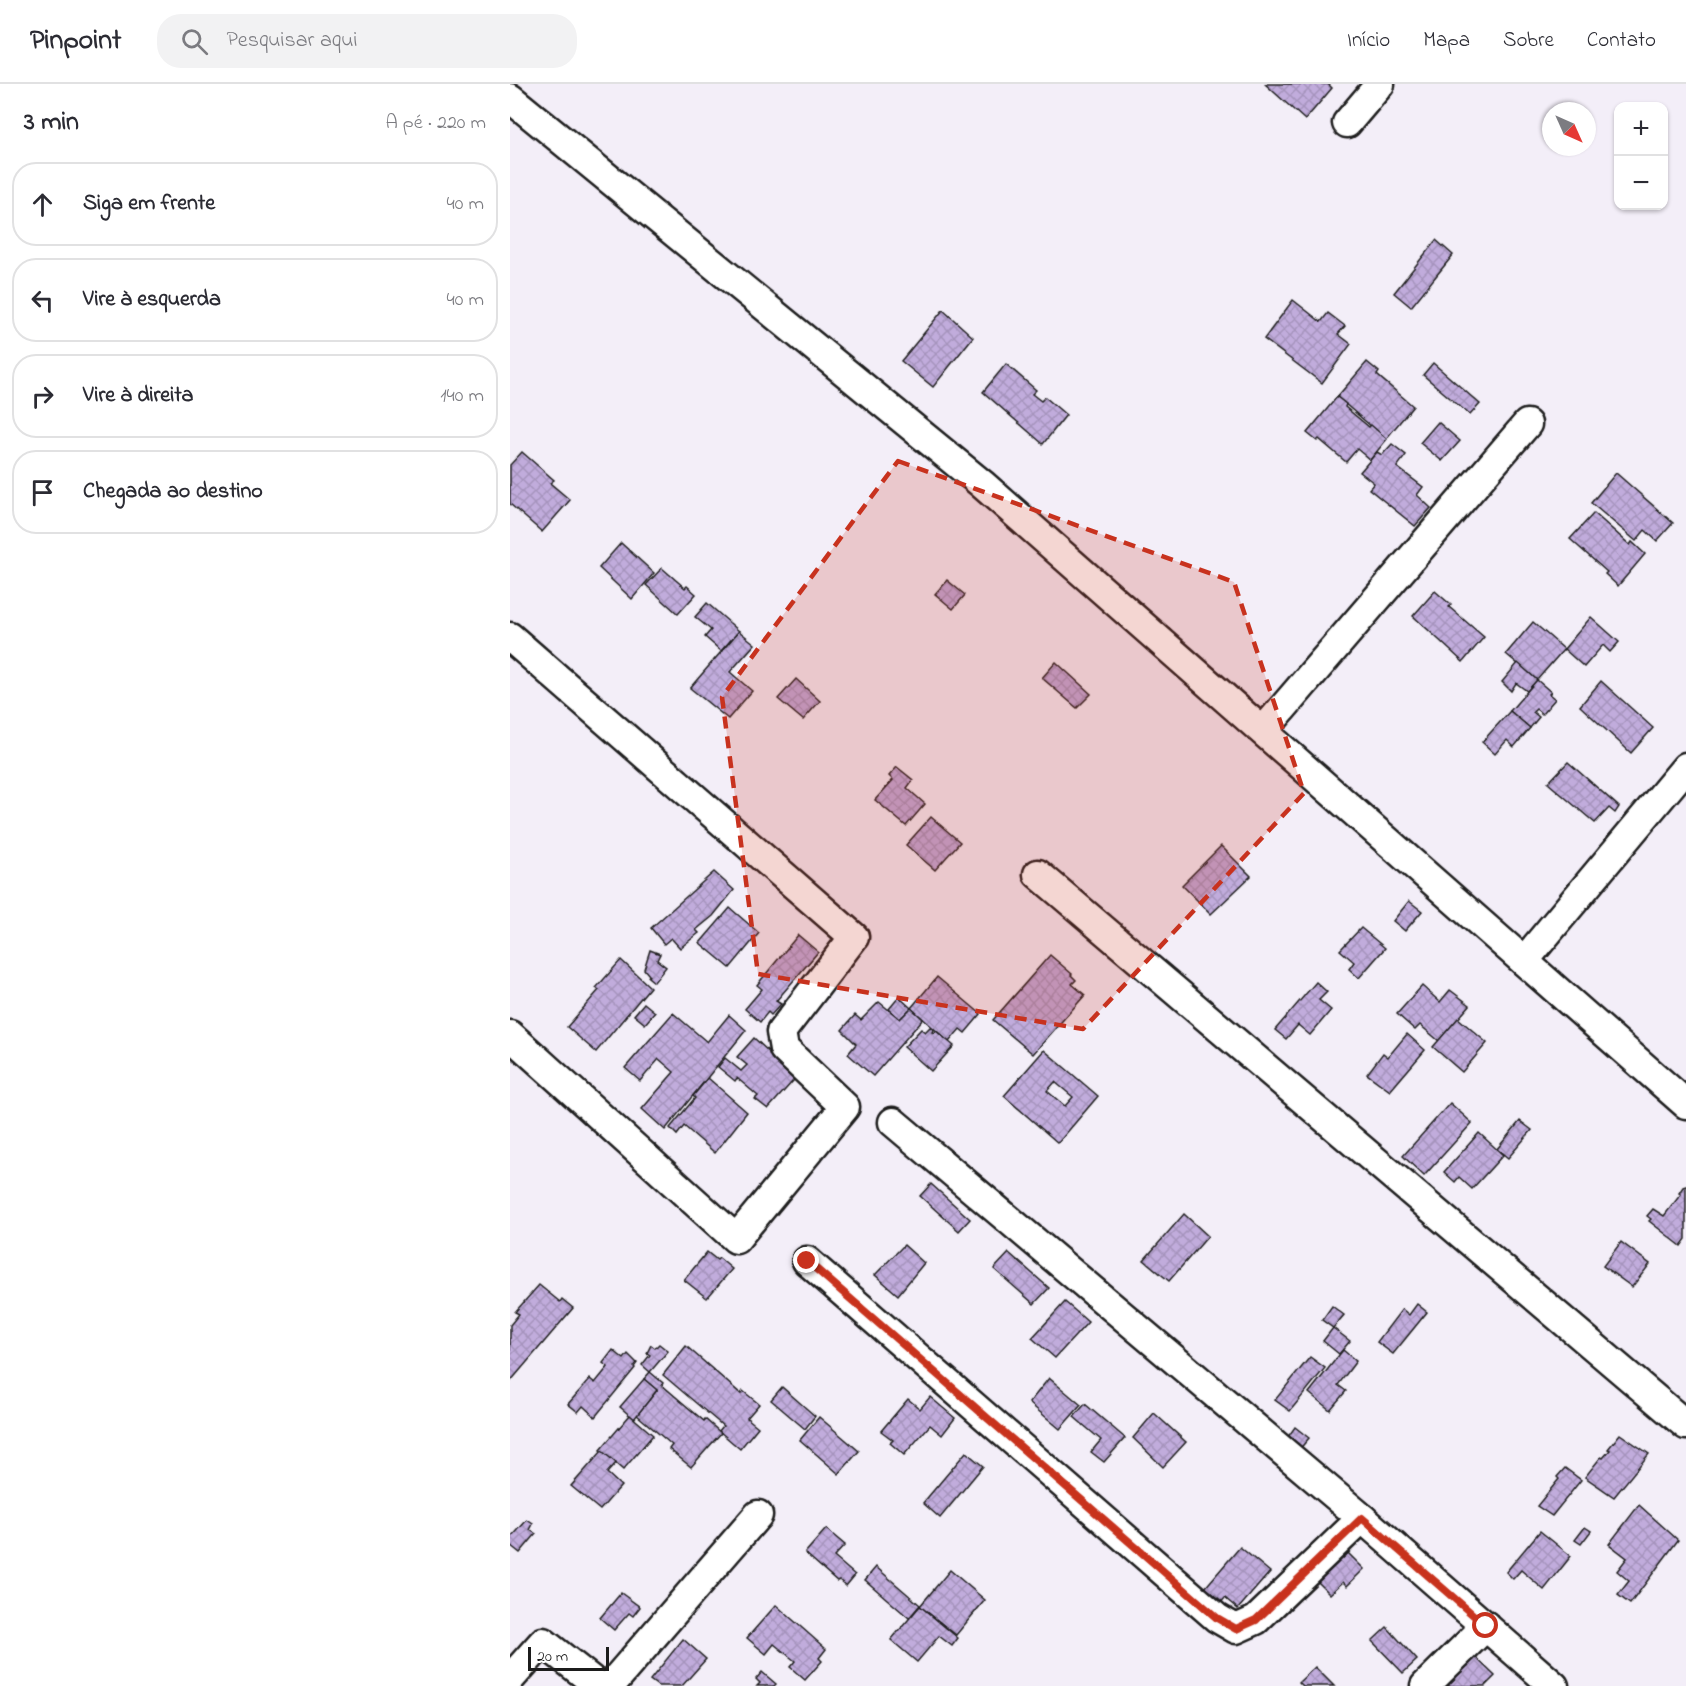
<!DOCTYPE html>
<html lang="pt">
<meta charset="utf-8">
<style>
:root{--surface:#fff;--page:#f2f2f3;--text:#2b2b33;--muted:#7c7c81;--line:#e1e1e2}
body{margin:0;font-family:"Indie Flower",sans-serif;background:var(--page);color:var(--text)}
.controls{position:absolute;right:18px;top:18px;display:grid;overflow:hidden;border-radius:12px;box-shadow:0 2px 4px #0004}
.controls button{width:54px;height:54px;display:grid;place-items:center;padding:0;border:0;border-bottom:2px solid var(--line);background:var(--surface);color:var(--text);font:30px sans-serif}
.compass{position:absolute;left:1032px;top:18px;width:54px;height:54px;border-radius:50%;background:var(--surface);box-shadow:0 2px 4px #0004;rotate:135deg}
.scale{position:absolute;left:18px;bottom:15px;width:81px;box-sizing:border-box;padding-left:6px;border:3px solid #1c1c1c;border-top:0;font-size:16px;line-height:21px;white-space:nowrap;color:#1c1c1c;-webkit-text-stroke:4px #fff;paint-order:stroke}
.stop{position:absolute;width:18px;height:18px;margin:-14px;border:4px solid #c8321e;border-radius:50%;background:#fff}
.stop.end{background:#c8321e;border-color:#fff;box-shadow:0 2px 6px #0008}
.list{margin:0;padding:0;list-style:none}
h2{display:flex;justify-content:space-between;align-items:center;height:78px;margin:0;padding:0 24px;font-size:26px}
h2 small{font-size:20px;font-weight:400;color:var(--muted)}
.list li{display:grid;grid-template-columns:39px 1fr auto;gap:18px;align-items:center;box-sizing:border-box;height:84px;margin:0 12px 12px;padding:0 12px;border:2px solid var(--line);border-radius:24px}
.list b{display:block;font-size:22px;white-space:nowrap}
.list em{font-size:20px;font-style:normal;color:var(--muted)}
.icon{flex:none;width:33px;height:33px;fill:none;stroke:currentColor;stroke-width:2;stroke-linecap:round;stroke-linejoin:round}
.map{position:relative;flex:none;width:1176px;height:1602px;overflow:hidden}
header{display:flex;align-items:center;gap:36px;box-sizing:border-box;height:84px;padding:0 30px;background:var(--surface);border-bottom:2px solid var(--line)}
header strong{font-size:28px}
nav{display:flex;gap:33px;margin-inline-start:auto;font-size:21px}
.search{width:420px;height:54px;background:var(--page);display:flex;align-items:center;gap:15px;box-sizing:border-box;padding:0 21px;border-radius:24px;color:var(--muted);font-size:22px}
main{display:flex}
aside{flex:1;background:var(--surface)}
.map>svg:first-child{display:block}
.building{fill:url(#building-cross-hatch);stroke:#1c1c1c;stroke-width:1.5;fill-rule:evenodd}
.lines{fill:none;stroke-linecap:round;stroke-linejoin:round}
.minor-casing{stroke:#1c1c1c;stroke-width:33}
.minor{stroke:#fff;stroke-width:28}
.route{stroke:#c8321e;stroke-width:8}
.marked{fill:#c8321e;fill-opacity:0.2;stroke:#c8321e;stroke-width:4.5;stroke-dasharray:12 8;stroke-linejoin:round}
</style>
<header>
<strong>Pinpoint</strong>
<div class="search"><svg class="icon" aria-label="search" viewBox="0 0 24 24"><circle cx="10" cy="10" r="6"/><path d="M15 15l6 6"/></svg>Pesquisar aqui</div>
<nav><a>Início</a><a>Mapa</a><a>Sobre</a><a>Contato</a></nav>
</header>
<main>
<aside>
<h2>3 min<small>A pé · 220 m</small></h2>
<ul class="list">
<li><svg class="icon" aria-label="ahead" viewBox="0 0 24 24"><path d="M12 20V5M6 11l6-6 6 6"/></svg><div><b>Siga em frente</b></div><em>40 m</em></li>
<li><svg class="icon" aria-label="left" viewBox="0 0 24 24"><path d="M17 20v-9H6M10 6l-5 5 5 5"/></svg><div><b>Vire à esquerda</b></div><em>40 m</em></li>
<li><svg class="icon" aria-label="right" viewBox="0 0 24 24"><path d="M7 20v-9h11M14 6l5 5-5 5"/></svg><div><b>Vire à direita</b></div><em>140 m</em></li>
<li><svg class="icon" aria-label="arrive" viewBox="0 0 24 24"><path d="M6 21V4h12l-3 4 3 4H6"/></svg><div><b>Chegada ao destino</b></div></li>
</ul>
</aside>
<div class="map">
<svg width="1176" height="1602" viewBox="0 0 1176 1602">
<defs>
<pattern id="building-cross-hatch" width="8" height="8" patternUnits="userSpaceOnUse" patternTransform="scale(1.5)"><rect width="8" height="8" fill="#c1acdc"/><path d="M0 0l8 8M0 8l8-8" fill="none" stroke="#a593bc"/></pattern>
</defs>
<rect width="100%" height="100%" fill="#f3eef8"/>
<filter id="ink" filterUnits="userSpaceOnUse"><feTurbulence type="fractalNoise" baseFrequency=".0167" numOctaves="2"/><feDisplacementMap in="SourceGraphic" scale="12" xChannelSelector="R" yChannelSelector="G"/><feConvolveMatrix kernelMatrix="1 2 1 2 8 2 1 2 1" color-interpolation-filters="sRGB"/></filter>
<g filter="url(#ink)">
<!-- building -->
<g class="building">
<polygon points="755,0 818,0 822,4 795,36"/>
<polygon points="926,156 943,171 901,223 884,209"/>
<polygon points="783,216 811,238 818,229 835,242 828,250 841,260 812,299 754,255"/>
<polygon points="433,226 463,253 423,303 391,277"/>
<polygon points="857,278 869,288 867,291 903,322 876,355 827,313"/>
<polygon points="923,279 970,320 960,331 913,291"/>
<polygon points="496,280 526,306 522,310 531,317 535,313 556,331 533,360 473,308"/>
<polygon points="827,313 836,320 835,323 859,343 861,341 877,355 860,376 847,365 836,378 809,355 807,357 797,349"/>
<polygon points="928,338 950,357 932,377 910,359"/>
<polygon points="882,360 896,371 887,383 913,403 907,411 921,424 905,442 859,405 864,399 850,388 867,368 872,371"/>
<polygon points="12,368 44,396 40,399 60,416 32,448 0,420 0,381"/>
<polygon points="1106,389 1163,439 1147,457 1135,446 1126,457 1081,419"/>
<polygon points="1084,429 1120,461 1122,458 1135,470 1108,502 1095,490 1097,488 1060,455"/>
<polygon points="111,459 144,489 122,515 89,484"/>
<polygon points="152,484 175,504 177,502 186,510 168,530 136,501"/>
<polygon points="437,496 455,511 443,525 425,510"/>
<polygon points="925,507 941,521 939,523 974,553 953,578 903,532"/>
<polygon points="197,519 229,547 211,567 195,553 201,546 185,533"/>
<polygon points="1081,533 1109,558 1100,568 1093,561 1074,583 1054,565"/>
<polygon points="1023,538 1054,565 1027,596 996,570"/>
<polygon points="229,547 245,560 220,588 242,607 218,635 180,604"/>
<polygon points="546,578 581,610 567,624 532,594"/>
<polygon points="1008,579 1027,596 1017,607 1006,599 1001,607 992,598"/>
<polygon points="286,595 310,617 293,636 268,615"/>
<polygon points="1027,596 1041,608 1039,610 1045,615 1032,630 1026,625 1023,628 1029,633 1020,644 1000,627"/>
<polygon points="1091,597 1143,644 1121,669 1070,622"/>
<polygon points="1000,627 1020,644 1004,663 997,656 985,670 972,658"/>
<polygon points="1058,678 1109,723 1105,729 1099,724 1085,739 1038,699"/>
<polygon points="387,683 403,696 397,704 415,720 396,742 365,716 383,696 379,692"/>
<polygon points="421,733 450,758 425,786 396,761"/>
<polygon points="711,762 741,792 701,830 672,801"/>
<polygon points="204,788 224,806 203,832 186,846 189,849 170,864 161,854 154,860 141,844"/>
<polygon points="899,817 912,827 895,847 883,837"/>
<polygon points="220,824 249,849 220,884 190,859"/>
<polygon points="851,844 875,864 849,894 839,885 844,878 830,866"/>
<polygon points="288,851 308,868 266,917 271,920 261,931 258,928 250,938 235,925 252,905 247,901"/>
<polygon points="140,866 150,870 147,876 156,883 144,898 138,893 139,891 134,885"/>
<polygon points="540,871 562,890 561,891 566,896 562,900 575,911 523,970 483,936"/>
<polygon points="111,876 140,903 86,968 57,943 89,906 86,904"/>
<polygon points="427,893 471,930 455,949 450,945 439,958 401,924"/>
<polygon points="806,898 817,908 809,916 821,926 800,951 788,941 776,955 765,946"/>
<polygon points="912,902 930,918 940,906 960,921 929,957 910,941 905,946 887,930"/>
<polygon points="389,913 401,924 390,935 379,925"/>
<polygon points="369,918 390,935 401,924 413,935 363,992 338,970 346,960 332,946 345,931 351,936"/>
<polygon points="134,919 145,928 135,940 124,931"/>
<polygon points="163,929 197,958 219,931 236,946 155,1046 132,1025 164,988 149,975 130,997 115,984"/>
<polygon points="948,934 977,959 952,988 923,963"/>
<polygon points="420,943 424,946 422,948 424,949 426,947 444,962 421,987 394,963 411,945 415,948"/>
<polygon points="897,950 915,966 880,1007 857,990 873,969 878,973"/>
<polygon points="244,954 274,982 291,988 258,1025 245,1015 248,1012 227,994 225,997 208,983 215,974 231,987 237,981 227,973"/>
<path d="M 534,966 L 588,1012 L 548,1059 L 494,1012 ZM 545,998 L 563,1013 L 555,1022 L 537,1007 Z"/>
<polygon points="198,994 237,1028 205,1069 174,1042 167,1051 160,1044 185,1014 183,1012"/>
<polygon points="940,1019 962,1039 914,1092 893,1072"/>
<polygon points="1010,1037 1022,1046 998,1074 987,1065"/>
<polygon points="969,1049 993,1071 962,1105 949,1093 945,1098 934,1088"/>
<polygon points="421,1100 460,1135 449,1147 410,1112"/>
<polygon points="1176,1102 1176,1155 1171,1162 1139,1137 1141,1135 1137,1132 1143,1125 1154,1132 1171,1110 1169,1109 1173,1103"/>
<polygon points="674,1130 698,1152 659,1197 634,1176"/>
<polygon points="1111,1158 1140,1180 1122,1203 1093,1182"/>
<polygon points="394,1161 414,1179 388,1211 365,1191"/>
<polygon points="197,1168 207,1176 209,1174 222,1185 197,1214 174,1196"/>
<polygon points="499,1169 539,1204 524,1220 484,1185"/>
<polygon points="29,1201 50,1218 52,1215 63,1224 0,1298 0,1241 9,1230 5,1228"/>
<polygon points="555,1218 578,1238 545,1274 522,1254"/>
<polygon points="907,1220 917,1228 883,1270 867,1258 892,1225 899,1231"/>
<polygon points="822,1222 834,1231 823,1244 812,1236"/>
<polygon points="823,1244 840,1257 829,1270 813,1257"/>
<polygon points="149,1260 158,1267 140,1288 132,1281 140,1271 137,1269 141,1261 145,1264"/>
<polygon points="176,1262 231,1310 233,1307 249,1320 237,1334 248,1343 230,1365 209,1347 213,1342 153,1291"/>
<polygon points="103,1266 114,1275 118,1270 127,1279 124,1283 125,1284 85,1333 73,1322 68,1328 58,1320 80,1295 85,1299 98,1283 93,1279"/>
<polygon points="833,1266 846,1277 828,1301 836,1307 820,1326 799,1309"/>
<polygon points="800,1273 815,1284 780,1327 765,1316"/>
<polygon points="140,1288 153,1299 152,1301 194,1337 195,1335 211,1349 181,1383 159,1365 162,1361 127,1331 147,1306 134,1295"/>
<polygon points="539,1294 571,1321 550,1345 519,1319"/>
<polygon points="134,1295 147,1306 124,1335 110,1323"/>
<polygon points="272,1303 305,1332 295,1345 261,1316"/>
<polygon points="420,1313 445,1334 432,1351 420,1341 394,1371 380,1359 383,1356 371,1347 398,1315 410,1325"/>
<polygon points="575,1320 615,1354 594,1378 581,1368 591,1356 564,1333"/>
<polygon points="644,1329 676,1358 653,1383 623,1354"/>
<polygon points="120,1331 143,1351 113,1386 90,1366"/>
<polygon points="309,1333 349,1367 329,1390 290,1356"/>
<polygon points="785,1343 799,1354 788,1367 775,1357"/>
<polygon points="1110,1350 1139,1370 1104,1413 1075,1393 1091,1373 1093,1374 1100,1366 1098,1365"/>
<polygon points="92,1367 106,1379 97,1389 111,1402 90,1426 61,1402"/>
<polygon points="456,1368 473,1382 430,1434 413,1419"/>
<polygon points="1055,1384 1071,1396 1042,1432 1027,1422 1049,1395 1047,1393"/>
<polygon points="1129,1421 1168,1456 1120,1520 1108,1511 1119,1497 1107,1487 1117,1474 1099,1460"/>
<polygon points="17,1436 23,1440 20,1446 26,1450 10,1469 0,1461 0,1455"/>
<polygon points="1075,1443 1081,1447 1071,1460 1065,1456"/>
<polygon points="316,1445 335,1461 324,1473 345,1491 336,1502 329,1496 327,1497 295,1469"/>
<polygon points="1030,1447 1061,1472 1034,1506 1011,1486 1003,1495 996,1488"/>
<polygon points="730,1463 760,1488 728,1525 715,1514 709,1521 694,1505"/>
<polygon points="838,1469 854,1485 837,1502 833,1498 820,1510 807,1497"/>
<polygon points="366,1483 410,1521 399,1534 355,1496"/>
<polygon points="440,1486 475,1516 446,1551 410,1522"/>
<polygon points="111,1509 130,1523 123,1532 119,1529 104,1546 90,1534"/>
<polygon points="266,1521 316,1565 309,1574 312,1577 295,1596 280,1583 285,1577 264,1560 256,1570 237,1554"/>
<polygon points="410,1522 448,1554 442,1562 429,1552 407,1578 381,1556"/>
<polygon points="877,1543 907,1576 893,1589 862,1557"/>
<polygon points="173,1555 196,1575 172,1602 148,1602 140,1596"/>
<polygon points="961,1569 985,1592 975,1602 928,1602"/>
<polygon points="805,1583 824,1602 793,1602 789,1598"/>
<polygon points="252,1588 266,1600 264,1602 247,1602 250,1599 246,1595"/>
</g>
<g class="lines">
<defs>
<g id="minor">
<polyline points="0,14 472,400 1176,1020"/>
<polyline points="837,39 870,0"/>
<polyline points="0,553 344,853 271,948 274,965 335,1023 226,1155 0,951"/>
<polyline points="753,647 1017,340"/>
<polyline points="528,790 1176,1341"/>
<polyline points="1014,877 1176,683"/>
<polyline points="383,1038 852,1434 1044,1602"/>
<polyline points="297,1177 707,1534 726,1545 746,1536 852,1434"/>
<polyline points="0,1595 33,1558 89,1602"/>
<polyline points="100,1602 248,1431"/>
<polyline points="915,1602 976,1542"/>
</g>
</defs>
<!-- minor casing -->
<use href="#minor" class="minor-casing"/>
<!-- minor -->
<use href="#minor" class="minor"/>
</g>
</g>
<g class="lines" filter="url(#ink)">
<!-- route -->
<polyline class="route" points="297,1177 707,1534 726,1545 746,1536 852,1434 976,1542"/>
</g>
<!-- marked area -->
<path class="marked" d="M 388,377 L 724,498 L 794,709 L 573,945 L 248,890 L 212,613 Z"/>
</svg>
<div class="controls">
<button>+</button>
<button>−</button>
</div>
<svg class="compass" viewBox="-18 -18 36 36"><path d="M0-13l5 13h-10z" fill="#e53935"/><path d="M0 13l5-13h-10z" fill="#7c7c81"/></svg>
<div class="scale">20 m</div>
<div class="stop" style="left:976px;top:1542px"></div>
<div class="stop end" style="left:297px;top:1177px"></div>
</div>
</main>
